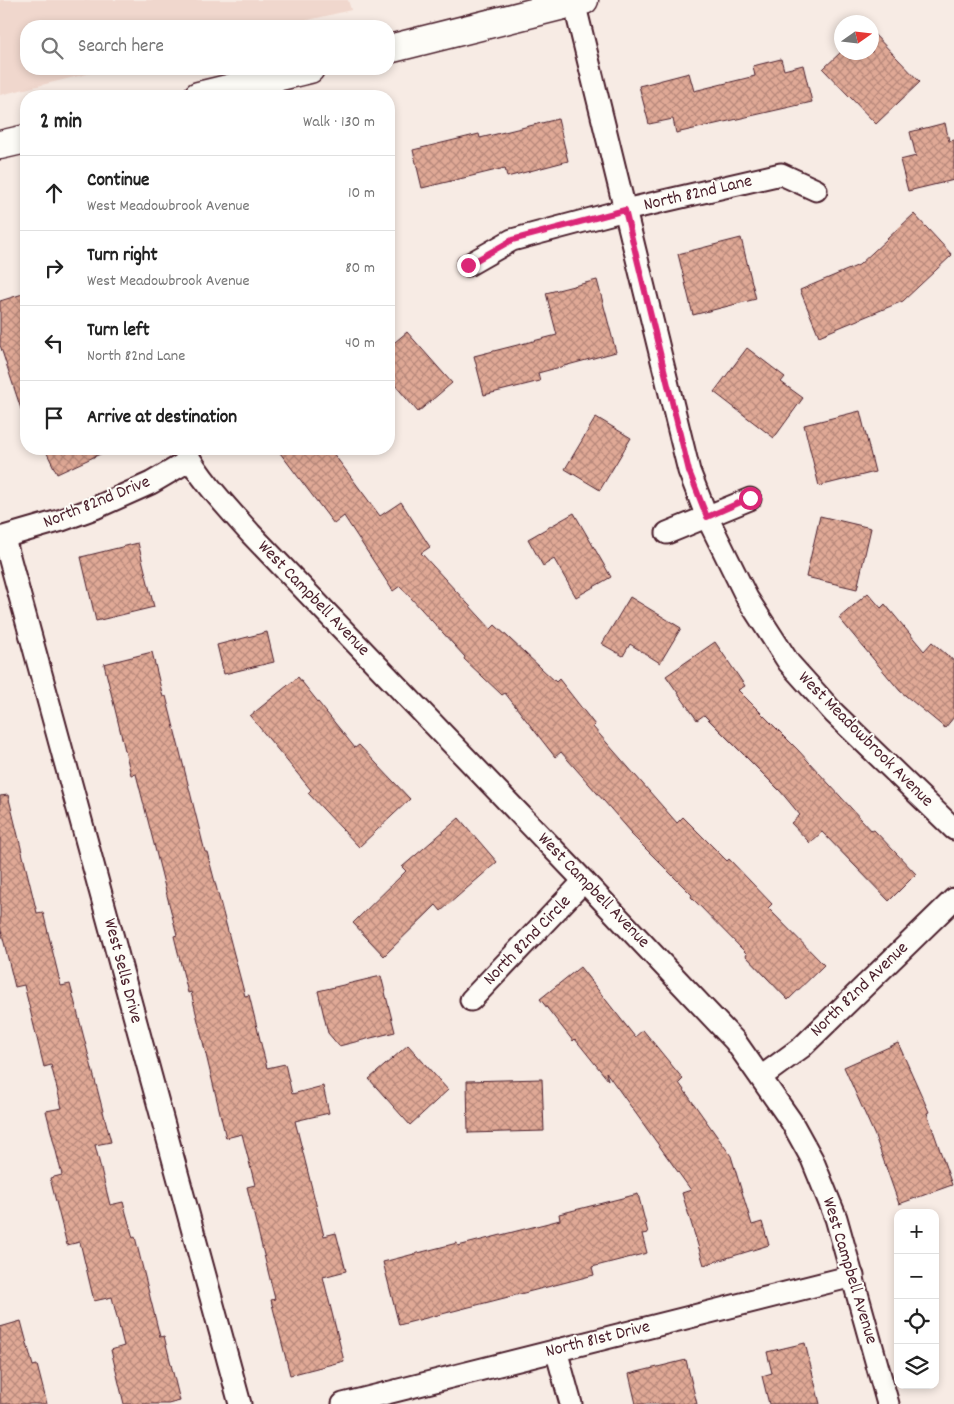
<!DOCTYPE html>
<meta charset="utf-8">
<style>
:root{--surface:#fff;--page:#f6f6f6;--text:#222;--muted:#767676;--line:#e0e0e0}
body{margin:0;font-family:Dekko,sans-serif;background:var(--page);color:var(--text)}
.controls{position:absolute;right:15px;bottom:15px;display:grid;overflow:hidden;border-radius:10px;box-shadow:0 2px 8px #0003}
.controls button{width:45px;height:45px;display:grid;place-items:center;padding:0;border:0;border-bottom:1px solid var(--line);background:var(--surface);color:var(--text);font:25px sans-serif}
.compass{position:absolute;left:834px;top:15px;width:45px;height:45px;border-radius:50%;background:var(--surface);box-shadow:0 2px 8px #0003;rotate:76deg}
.stop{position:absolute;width:15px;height:15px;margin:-11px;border:4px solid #db2777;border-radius:50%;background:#fff}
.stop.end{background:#db2777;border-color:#fff;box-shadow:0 1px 5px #0008}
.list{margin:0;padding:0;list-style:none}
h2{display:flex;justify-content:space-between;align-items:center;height:65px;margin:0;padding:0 20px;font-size:21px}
h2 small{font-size:16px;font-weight:400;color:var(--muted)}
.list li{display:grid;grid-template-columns:32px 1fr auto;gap:15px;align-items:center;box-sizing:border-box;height:75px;padding:0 20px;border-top:1px solid var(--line)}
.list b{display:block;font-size:19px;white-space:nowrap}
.list p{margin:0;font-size:16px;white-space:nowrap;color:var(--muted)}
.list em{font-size:16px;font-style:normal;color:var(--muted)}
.icon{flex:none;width:28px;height:28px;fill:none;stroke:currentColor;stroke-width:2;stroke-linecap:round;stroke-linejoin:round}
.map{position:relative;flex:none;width:954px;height:1404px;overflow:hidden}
.search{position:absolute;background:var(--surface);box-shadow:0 2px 8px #0003;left:20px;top:20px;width:375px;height:55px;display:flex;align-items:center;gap:12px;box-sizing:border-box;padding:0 18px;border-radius:20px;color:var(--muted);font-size:19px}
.panel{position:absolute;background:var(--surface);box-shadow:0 2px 8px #0003;left:20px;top:90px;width:375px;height:365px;border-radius:20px}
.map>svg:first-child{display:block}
.built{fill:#f0d7cd}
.building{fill:url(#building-cross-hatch);stroke:#4a1f2b}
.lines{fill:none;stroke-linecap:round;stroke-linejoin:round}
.street-casing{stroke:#4a1f2b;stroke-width:25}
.secondary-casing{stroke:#4a1f2b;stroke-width:31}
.street{stroke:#fdfcf7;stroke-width:21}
.secondary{stroke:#fdfcf7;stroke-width:28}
.route{stroke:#db2777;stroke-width:6}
.labels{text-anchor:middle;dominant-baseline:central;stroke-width:4;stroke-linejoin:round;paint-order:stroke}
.street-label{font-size:18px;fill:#4a1f2b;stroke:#fdfcf7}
</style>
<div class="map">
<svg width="954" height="1404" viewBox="0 0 954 1404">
<defs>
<pattern id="building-cross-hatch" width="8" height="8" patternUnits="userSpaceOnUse" patternTransform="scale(1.25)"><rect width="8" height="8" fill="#e0a996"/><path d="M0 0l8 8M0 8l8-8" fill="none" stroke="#b8897b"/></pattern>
</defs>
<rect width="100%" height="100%" fill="#f7ebe4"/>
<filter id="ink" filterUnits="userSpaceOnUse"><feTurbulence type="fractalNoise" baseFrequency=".02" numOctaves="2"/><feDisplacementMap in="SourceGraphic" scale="10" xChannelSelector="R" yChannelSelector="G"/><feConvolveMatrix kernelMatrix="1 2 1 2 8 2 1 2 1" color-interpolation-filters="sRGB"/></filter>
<g filter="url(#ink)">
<!-- built -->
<polygon class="built" points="0,0 348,0 351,10 283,26 26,26 26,69 108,69 0,95"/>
<!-- building -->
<g class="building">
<polygon points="872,32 920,82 876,124 823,69 842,51 842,52 872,52"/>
<polygon points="781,59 784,70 803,65 812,102 676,133 673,119 649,124 639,86 689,73 694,91 755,76 753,66"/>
<polygon points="558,119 568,161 507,177 505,168 422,188 413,150 479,134 480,138"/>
<polygon points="945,123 949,141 954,140 954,180 908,191 900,160 916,156 910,132"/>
<polygon points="914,214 952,255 903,301 819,336 800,290 859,265"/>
<polygon points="741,238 756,299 693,315 678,254"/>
<polygon points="597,280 616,352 538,373 540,381 484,395 474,356 557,335 546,293"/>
<polygon points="26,293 26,411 22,412 0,345 0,301"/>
<polygon points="407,332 452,383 418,412 389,378 389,347"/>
<polygon points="747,348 785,377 781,382 803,398 774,438 714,392"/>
<polygon points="860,411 875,472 819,486 804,425"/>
<polygon points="596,417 631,438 600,490 565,469"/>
<polygon points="45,449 111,449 57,474"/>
<polygon points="277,449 330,449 380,516 401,502 430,547 421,553 491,629 495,625 556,682 559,679 595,725 593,727 677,823 683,817 727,861 729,859 772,904 768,908 824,965 788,1000 746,956 747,954 691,897 692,895 631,834 632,833 561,752 555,757 505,693 502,695 464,659 465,657 400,586 393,591 344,516 334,524"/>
<polygon points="574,513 611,577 576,597 554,559 543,566 528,539"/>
<polygon points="820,516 871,528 857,589 806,577"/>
<polygon points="138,543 154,607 96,621 81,557"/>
<polygon points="868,593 881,608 885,604 924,651 932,642 954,661 954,717 945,728 900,691 839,618"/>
<polygon points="630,597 681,628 660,663 630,644 623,656 602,644"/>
<polygon points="267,632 274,662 224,674 217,645"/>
<polygon points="715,642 745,686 738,690 798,750 872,831 874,830 916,874 889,901 822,832 810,843 791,823 800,815 781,792 704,715 697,720 666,676"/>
<polygon points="152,652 163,697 166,696 205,852 207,852 245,996 249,995 267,1068 285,1064 292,1094 323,1086 329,1113 295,1121 324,1236 336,1233 346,1271 323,1277 344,1361 290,1375 271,1300 275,1299 247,1187 255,1185 242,1134 226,1138 191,992 188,993 174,936 177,935 155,848 136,774 131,775 104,664"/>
<polygon points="298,677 355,748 359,745 410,799 359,847 308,793 311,790 250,716"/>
<polygon points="8,795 37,913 43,912 61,986 70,984 111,1142 95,1145 110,1205 123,1202 133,1238 135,1237 160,1337 164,1336 180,1401 168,1404 124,1404 111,1350 124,1346 112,1297 94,1301 80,1242 67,1245 50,1178 62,1175 46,1111 62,1108 51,1065 44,1067 24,985 15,987 0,926 0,796"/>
<polygon points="459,818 497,862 441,911 436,905 384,956 353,923 406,871 402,867"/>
<polygon points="580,967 635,1037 643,1030 683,1079 679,1083 731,1156 752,1225 762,1222 769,1245 704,1265 682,1193 691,1190 606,1072 608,1080 575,1039 573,1041 540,999"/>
<polygon points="381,976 395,1032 339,1046 328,1033 318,991"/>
<polygon points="898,1043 929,1112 927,1113 952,1185 899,1204 875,1136 844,1067"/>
<polygon points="408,1045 448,1090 410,1125 369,1079"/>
<polygon points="542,1079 544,1131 468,1133 467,1081"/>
<polygon points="638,1194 648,1233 642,1234 647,1253 592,1267 594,1275 399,1325 383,1262 457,1243 458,1246 560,1220 559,1214"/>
<polygon points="21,1321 33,1366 37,1365 47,1404 0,1404 0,1327"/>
<polygon points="805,1343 820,1404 769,1404 762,1376 772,1373 767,1352"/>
<polygon points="686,1360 697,1404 636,1404 629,1374"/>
</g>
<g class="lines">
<defs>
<g id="street">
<polyline points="574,2 689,471 707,517 747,598 789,663 834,713 954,829"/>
<polyline points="468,265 512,240 625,210 781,174 816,190"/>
<path d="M 184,449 C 201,480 227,507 251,534 L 584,881 L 735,1041 L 791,1121 L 812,1159 L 836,1218 L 888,1404"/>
<polyline points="667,533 750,499"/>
<polyline points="0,538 62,520 95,508 151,483 190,460"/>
<polyline points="4,538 240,1404"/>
<polyline points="471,1000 584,881"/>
<polyline points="761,1077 802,1047 954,899"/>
<polyline points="556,1350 571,1404"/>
<polyline points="343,1404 853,1276"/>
</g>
<g id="secondary">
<polyline points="389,49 584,0"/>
<polyline points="198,96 310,69"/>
<polyline points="0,145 26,139"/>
</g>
</defs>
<!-- street casing -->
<use href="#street" class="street-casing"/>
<!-- secondary casing -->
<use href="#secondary" class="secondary-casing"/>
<!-- street -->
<use href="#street" class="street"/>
<!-- secondary -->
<use href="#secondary" class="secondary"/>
</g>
</g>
<g class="lines" filter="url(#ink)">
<!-- route -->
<polyline class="route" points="468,265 512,240 625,210 689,471 707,517 750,498"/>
</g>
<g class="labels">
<!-- street labels -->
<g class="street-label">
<text transform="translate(698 194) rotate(-13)">North 82nd Lane</text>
<text transform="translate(97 503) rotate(-22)">North 82nd Drive</text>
<text transform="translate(313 599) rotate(46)">West Campbell Avenue</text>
<text transform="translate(865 740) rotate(45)">West Meadowbrook Avenue</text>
<text transform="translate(593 891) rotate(46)">West Campbell Avenue</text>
<text transform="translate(528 941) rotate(-46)">North 82nd Circle</text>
<text transform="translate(122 971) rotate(75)">West Sells Drive</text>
<text transform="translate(860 990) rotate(-44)">North 82nd Avenue</text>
<text transform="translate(849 1271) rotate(73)">West Campbell Avenue</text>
<text transform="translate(598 1340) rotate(-14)">North 81st Drive</text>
</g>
</g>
</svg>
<div class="controls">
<button>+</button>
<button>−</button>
<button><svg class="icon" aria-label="locate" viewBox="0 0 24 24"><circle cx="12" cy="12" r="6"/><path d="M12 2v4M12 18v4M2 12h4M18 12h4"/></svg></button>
<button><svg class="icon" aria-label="layers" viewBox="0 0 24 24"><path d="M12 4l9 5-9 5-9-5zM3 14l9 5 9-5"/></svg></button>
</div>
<svg class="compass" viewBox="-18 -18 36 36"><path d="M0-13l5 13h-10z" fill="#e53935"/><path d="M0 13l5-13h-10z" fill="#767676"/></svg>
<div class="stop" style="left:750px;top:498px"></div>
<div class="stop end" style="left:468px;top:265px"></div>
<div class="search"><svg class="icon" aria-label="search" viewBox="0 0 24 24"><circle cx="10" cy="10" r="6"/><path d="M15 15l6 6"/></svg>Search here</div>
<section class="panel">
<h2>2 min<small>Walk · 130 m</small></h2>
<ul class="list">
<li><svg class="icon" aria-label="ahead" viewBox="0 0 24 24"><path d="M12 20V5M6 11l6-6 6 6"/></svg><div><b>Continue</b><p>West Meadowbrook Avenue</p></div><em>10 m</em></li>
<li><svg class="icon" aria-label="right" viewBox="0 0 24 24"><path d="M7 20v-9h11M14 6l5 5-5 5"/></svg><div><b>Turn right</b><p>West Meadowbrook Avenue</p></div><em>80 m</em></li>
<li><svg class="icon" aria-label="left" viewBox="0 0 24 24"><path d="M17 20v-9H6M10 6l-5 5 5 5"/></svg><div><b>Turn left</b><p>North 82nd Lane</p></div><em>40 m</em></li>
<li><svg class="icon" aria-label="arrive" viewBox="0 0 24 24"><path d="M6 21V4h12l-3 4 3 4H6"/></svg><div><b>Arrive at destination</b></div></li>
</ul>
</section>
</div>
